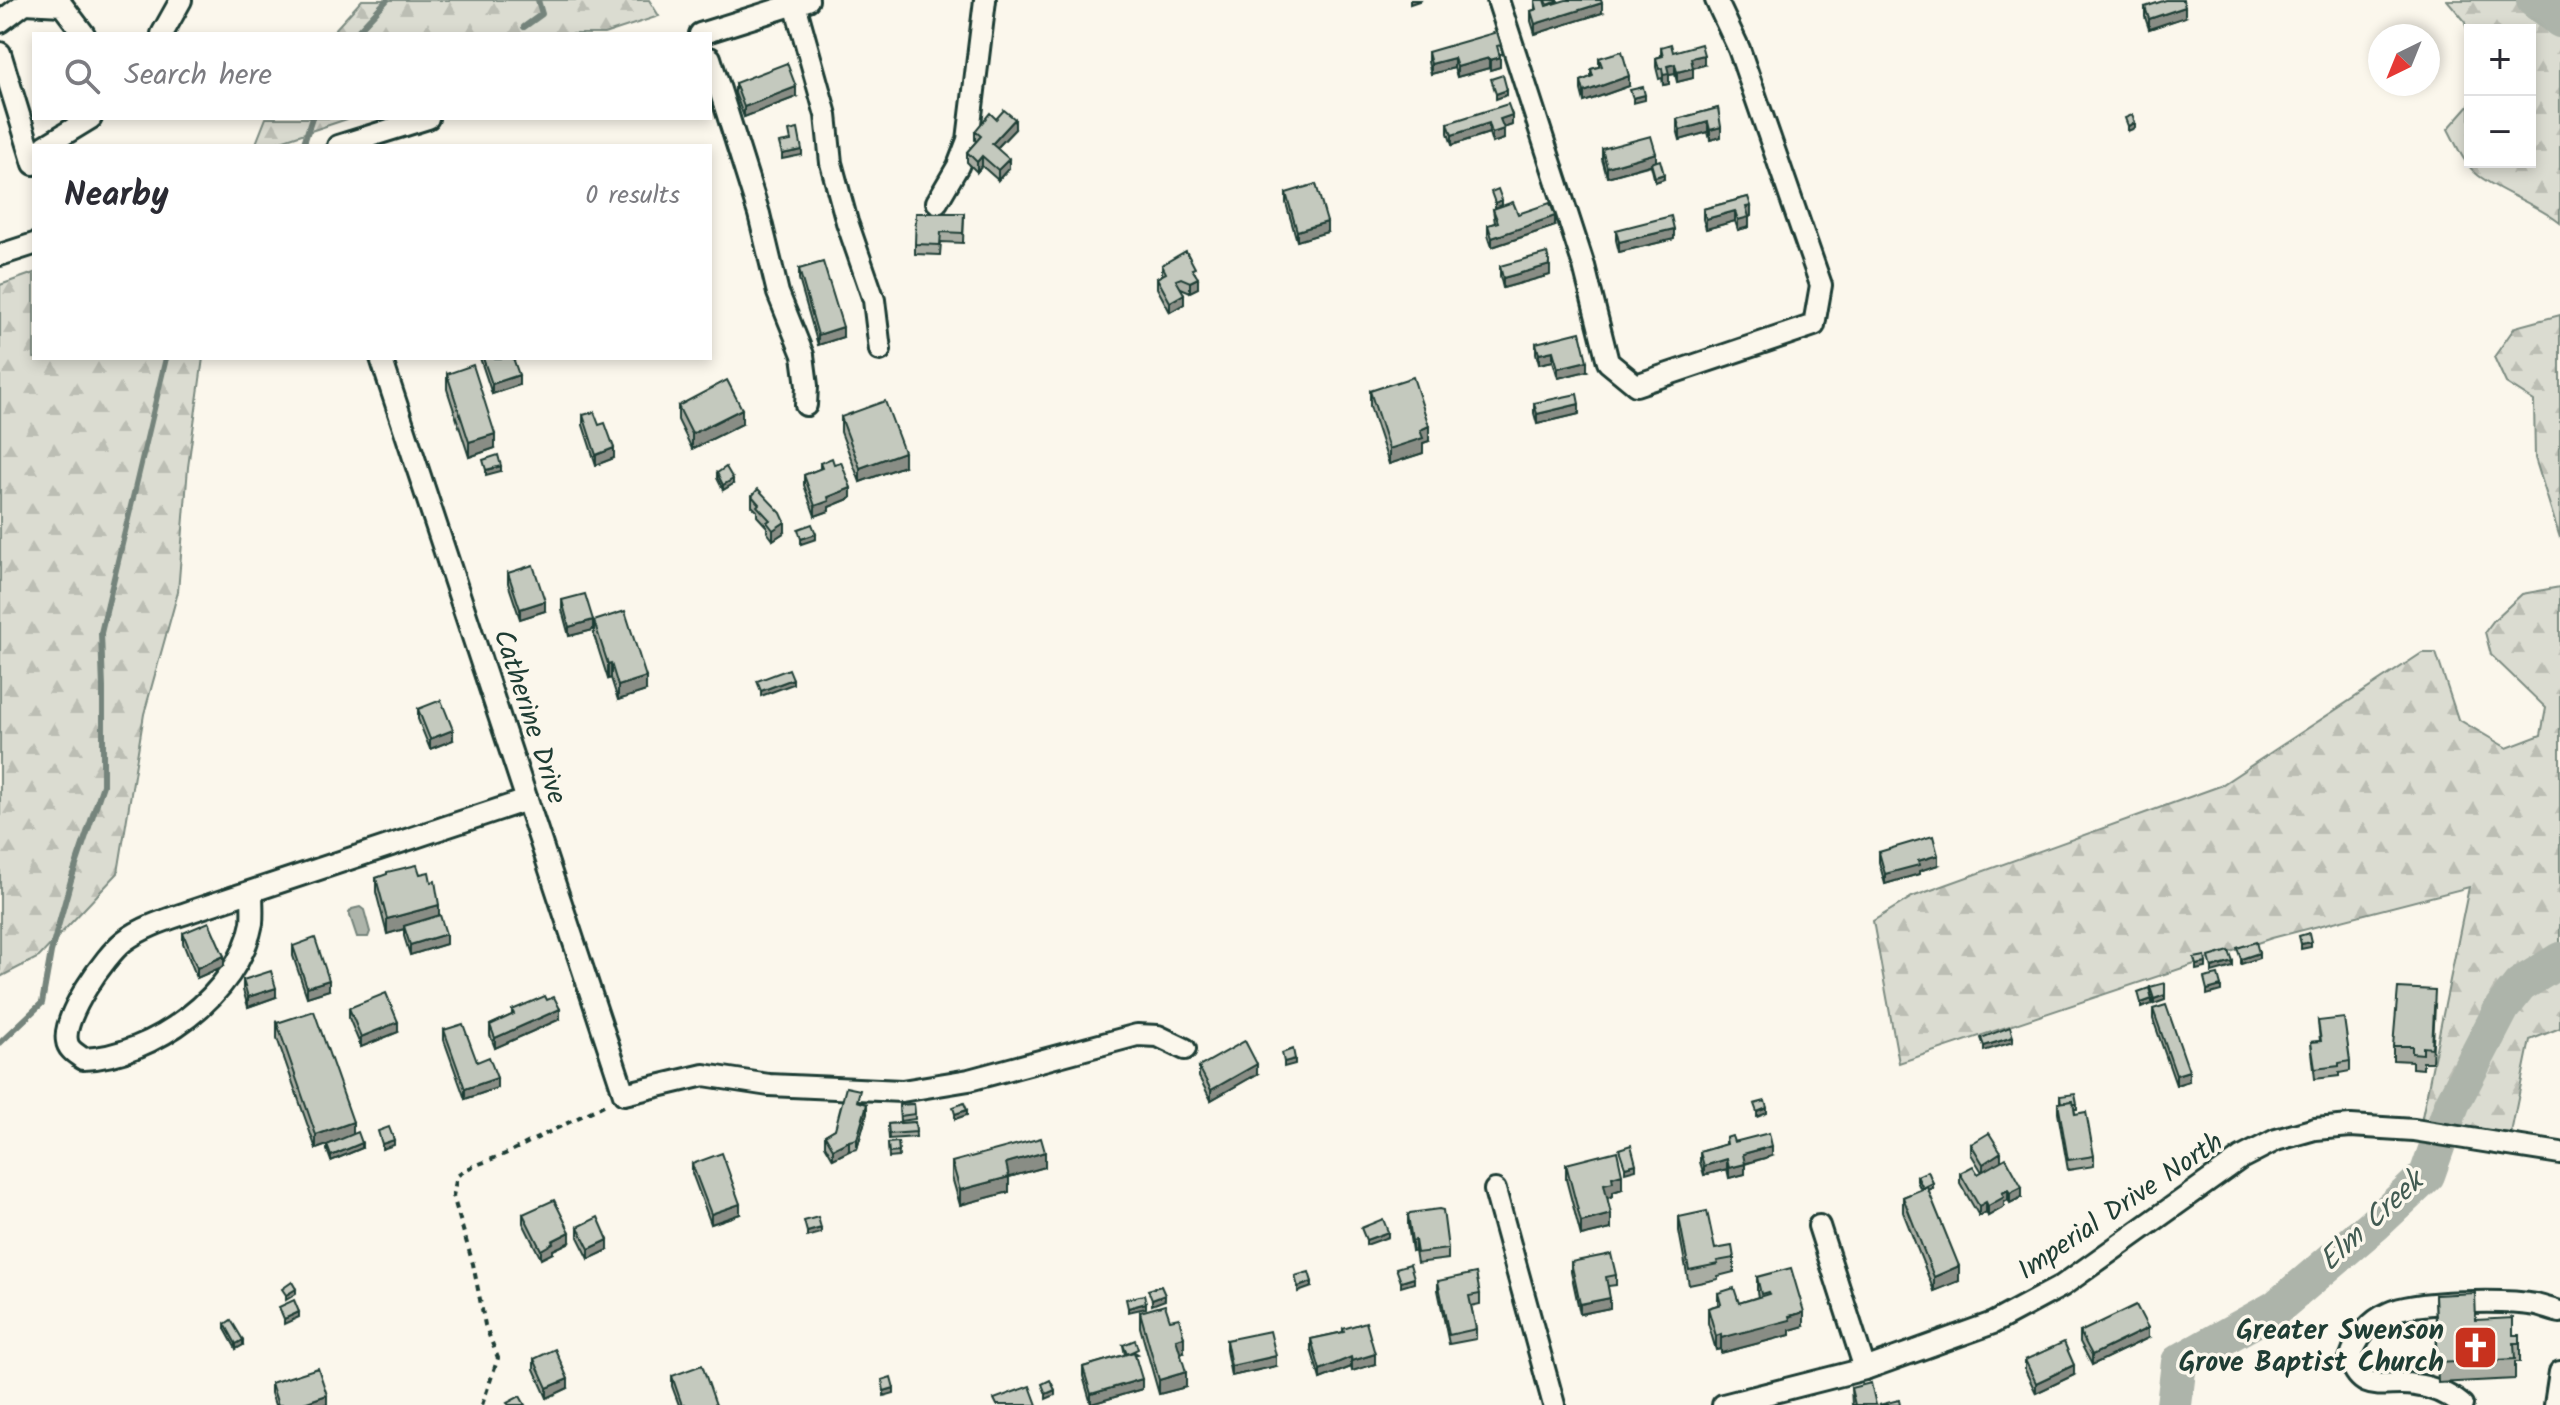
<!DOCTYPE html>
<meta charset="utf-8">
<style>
:root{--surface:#fff;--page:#f7f7f7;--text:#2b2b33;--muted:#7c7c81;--line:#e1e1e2}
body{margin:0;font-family:Kalam,sans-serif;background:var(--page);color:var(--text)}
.controls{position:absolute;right:24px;top:24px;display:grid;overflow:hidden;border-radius:0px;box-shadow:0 4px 12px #0003}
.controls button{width:72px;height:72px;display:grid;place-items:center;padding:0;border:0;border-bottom:2px solid var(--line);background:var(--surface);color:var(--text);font:40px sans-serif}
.compass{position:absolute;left:2368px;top:24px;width:72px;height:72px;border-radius:50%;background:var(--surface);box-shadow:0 4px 12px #0003;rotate:223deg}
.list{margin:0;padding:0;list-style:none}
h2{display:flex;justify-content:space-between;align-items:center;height:104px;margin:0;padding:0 32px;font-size:34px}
h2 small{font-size:26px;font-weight:400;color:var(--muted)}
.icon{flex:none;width:44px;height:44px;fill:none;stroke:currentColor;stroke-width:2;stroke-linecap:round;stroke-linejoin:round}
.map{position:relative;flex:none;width:2560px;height:1405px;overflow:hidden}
.search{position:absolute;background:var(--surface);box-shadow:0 4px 12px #0003;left:32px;top:32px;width:680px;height:88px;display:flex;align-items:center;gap:20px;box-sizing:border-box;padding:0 28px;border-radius:0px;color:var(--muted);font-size:30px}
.panel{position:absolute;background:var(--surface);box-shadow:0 4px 12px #0003;left:32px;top:144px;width:680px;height:216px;border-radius:0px}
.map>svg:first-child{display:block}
.forest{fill:url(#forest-firs);stroke:#7d8c82;stroke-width:2}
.water{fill:#adb4aa;stroke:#74847b;stroke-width:2}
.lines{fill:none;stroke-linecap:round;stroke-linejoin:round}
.stream{stroke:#74847b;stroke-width:6}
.river{stroke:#adb4aa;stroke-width:36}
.minor-casing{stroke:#1f3d34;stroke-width:26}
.path{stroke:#1f3d34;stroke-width:4;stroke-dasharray:6 6;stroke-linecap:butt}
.minor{stroke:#fbf7ec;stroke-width:20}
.wall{fill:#a9ada3;stroke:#1f3d34;stroke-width:2}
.shaded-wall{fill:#898d85;stroke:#1f3d34;stroke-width:2}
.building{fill:#c4c9be;stroke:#1f3d34;stroke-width:2}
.labels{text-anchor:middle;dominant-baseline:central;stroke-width:7;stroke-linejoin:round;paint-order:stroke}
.street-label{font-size:28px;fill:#1f3d34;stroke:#fbf7ec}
.poi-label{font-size:28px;font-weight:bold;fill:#1f3d34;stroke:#fbf7ec;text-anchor:end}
.water-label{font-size:30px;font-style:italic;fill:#425b52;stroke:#fbf7ec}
</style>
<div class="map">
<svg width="2560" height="1405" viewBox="0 0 2560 1405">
<defs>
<pattern id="forest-firs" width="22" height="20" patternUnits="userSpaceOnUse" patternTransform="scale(2)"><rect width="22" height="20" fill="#dbdcd1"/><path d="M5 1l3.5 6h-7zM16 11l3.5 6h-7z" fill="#bcbeb4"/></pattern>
</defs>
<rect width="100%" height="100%" fill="#fbf7ec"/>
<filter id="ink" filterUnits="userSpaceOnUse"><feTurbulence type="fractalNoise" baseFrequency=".0125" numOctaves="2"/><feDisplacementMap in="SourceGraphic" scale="16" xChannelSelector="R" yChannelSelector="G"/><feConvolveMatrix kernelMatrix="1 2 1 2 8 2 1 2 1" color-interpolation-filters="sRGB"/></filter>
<g filter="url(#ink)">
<!-- forest -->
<g class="forest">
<polygon points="362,0 649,0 659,16 604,34 331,34"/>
<path d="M 2447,0 L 2560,0 L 2560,223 C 2534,203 2504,194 2479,176 C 2464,165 2456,144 2448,129 L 2470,104 L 2470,162 L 2530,162 L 2530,30 L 2470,30 L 2470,39 L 2464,20 Z"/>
<polygon points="266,118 350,118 266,146 255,146"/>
<polygon points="34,273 34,358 203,358 188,467 178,592 144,714 118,873 39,957 0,977 0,285"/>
<polygon points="2560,315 2560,538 2535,458 2534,401 2506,383 2494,357 2515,327"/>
<polygon points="2560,587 2560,1028 2530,1040 2511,1133 2421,1122 2469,887 2272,938 1899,1063 1873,921 1912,897 2220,786 2422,653 2436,653 2458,719 2507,748 2541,735 2546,708 2491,655 2485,632 2494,620 2522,594"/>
</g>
<!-- water -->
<polygon class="water" points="360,907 364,910 370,932 368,937 357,937 349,913 352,909"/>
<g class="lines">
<!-- stream -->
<g class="stream">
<polyline points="524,27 542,14 538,0"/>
<polyline points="355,34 387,0"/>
<polyline points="303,146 312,118"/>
<polyline points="0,1043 42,1003 51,952 71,880 103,785 103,688 101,633 166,358"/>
</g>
<!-- river -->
<g class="river">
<polyline points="2534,0 2560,20"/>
<polyline points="2174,1405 2179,1362 2276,1308 2376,1223 2427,1175 2452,1104 2502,1008 2520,985 2560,960"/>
</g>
<defs>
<g id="minor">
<polyline points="1498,0 1584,266 1608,362 1636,385 1814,325 1821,285 1739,49 1716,0"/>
<polyline points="795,4 826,115 831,163 847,222 874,300 880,350"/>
<polyline points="0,22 25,3 62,5 84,34"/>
<polyline points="162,34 181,0"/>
<polyline points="700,34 808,0"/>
<polyline points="0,53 34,164"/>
<polyline points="710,58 759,214 778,293 803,355 807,386 806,405"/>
<polyline points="45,146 91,118"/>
<polyline points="338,146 428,118"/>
<polyline points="937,202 958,166 968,140 985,0"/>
<polyline points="0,255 34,244"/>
<polyline points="381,358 624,1094 704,1075 769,1085 902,1091 969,1080 1137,1035 1158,1036 1185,1049"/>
<path d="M 252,892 C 252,902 253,913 252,923 C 239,994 152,1057 83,1059 C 77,1054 68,1050 67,1041 C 62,1017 105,956 124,941 C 144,926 169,919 192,911 L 527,800"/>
<polyline points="1495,1190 1554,1405"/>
<polyline points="1819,1226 1865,1369"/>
<polyline points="1723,1405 1865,1369 1993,1323 2062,1286 2241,1158 2276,1140 2315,1129 2351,1126 2414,1130 2560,1153"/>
<path d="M 2462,1405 C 2448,1394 2433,1387 2415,1385 C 2386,1380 2362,1397 2350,1359 C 2357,1338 2368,1322 2389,1313 C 2415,1300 2507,1300 2536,1305 C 2544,1307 2552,1310 2560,1312"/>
<polyline points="2555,1405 2560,1372"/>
</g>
</defs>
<!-- minor casing -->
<use href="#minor" class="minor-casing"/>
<!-- path -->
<polyline class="path" points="482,1405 498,1358 485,1325 473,1264 453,1196 457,1176 469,1168 505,1154 608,1103"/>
<!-- minor -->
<use href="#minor" class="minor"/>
</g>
<!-- wall -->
<g class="wall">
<polygon points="1545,0 1557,0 1558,3 1602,13 1535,34 1531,21 1531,11 1535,10 1535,1 1545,2"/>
<polygon points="2145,7 2185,17 2149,29 2145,17"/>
<polygon points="1661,47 1673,52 1704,65 1693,68 1693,78 1677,82 1675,74 1669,75 1669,84 1663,85 1662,78 1659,79 1656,67 1656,58 1661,56"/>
<polygon points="1428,52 1501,54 1500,55 1500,67 1490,70 1489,68 1457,77 1454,68 1431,74 1428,62"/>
<polygon points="1599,58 1629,86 1584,102 1581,90 1581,81 1591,77 1591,69 1599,67"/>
<polygon points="735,83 796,97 744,117 735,93"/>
<polygon points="1718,108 1721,137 1710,140 1708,132 1680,140 1677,129 1677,119"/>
<polygon points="996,119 1015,129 997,148 1009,168 998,180 982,166 977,172 967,162 967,152 976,142 975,140 975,131"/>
<polygon points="1448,123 1512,125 1503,128 1504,139 1492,143 1489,133 1452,145 1448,133"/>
<polygon points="1602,149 1656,162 1664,179 1655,182 1651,165 1607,177 1602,159"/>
<polygon points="1286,193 1327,232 1297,241 1286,203"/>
<polygon points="1748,197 1751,216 1749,217 1749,227 1738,230 1735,221 1706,229 1703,219 1703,209"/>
<polygon points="1493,209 1518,214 1555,226 1492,247 1488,235 1488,225 1495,223"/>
<polygon points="964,213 963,243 941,242 940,255 915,254 915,244"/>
<polygon points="1616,230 1674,239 1619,252 1616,240"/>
<polygon points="1162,265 1195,273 1198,288 1190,292 1181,288 1184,304 1170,312 1157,288 1157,278 1162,275"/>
<polygon points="1500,266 1550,275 1503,288 1500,276"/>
<polygon points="799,269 843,337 818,345 799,279"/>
<polygon points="1536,343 1587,371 1558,378 1553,361 1539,364 1536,353"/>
<polygon points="480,358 513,358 519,385 492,394"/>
<polygon points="447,374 495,448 469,457 447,389"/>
<polygon points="1370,391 1429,441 1423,443 1423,453 1389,464 1370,406"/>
<polygon points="1534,403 1579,414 1537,424 1534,413"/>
<polygon points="678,406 742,424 692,449 678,420"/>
<polygon points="583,415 599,425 614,458 596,465 583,425"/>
<polygon points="841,417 904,466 860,482 841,432"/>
<polygon points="820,463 834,464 851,498 829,507 829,511 815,516 804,485 804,475 820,469"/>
<polygon points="717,473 733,484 723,490 717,478"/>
<polygon points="752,496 785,532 773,540 767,532 767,527 757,516 757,511 752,506"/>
<polygon points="508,573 545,611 520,619 508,583"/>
<polygon points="562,600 593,630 569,636 562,610"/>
<polygon points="594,621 646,691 618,700 611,678 608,679 594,635"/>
<polygon points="418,709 453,740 430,749 418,719"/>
<polygon points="1879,852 1938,865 1919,871 1919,874 1885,884 1879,862"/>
<polygon points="420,874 439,915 446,944 410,955 404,936 404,929 387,934 376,892 376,878"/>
<polygon points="183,933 224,966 197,978 183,943"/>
<polygon points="293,946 329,990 307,997 293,956"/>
<polygon points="243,980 276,997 248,1007 243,990"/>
<polygon points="547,1000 560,1019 495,1048 490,1035 490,1025 512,1015 512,1010"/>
<polygon points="2435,1005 2432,1062 2423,1062 2423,1069 2412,1068 2412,1061 2393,1060 2393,1046"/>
<polygon points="349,1008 398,1032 361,1047 349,1018"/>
<polygon points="2153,1009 2189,1081 2176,1085 2153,1019"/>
<polygon points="2318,1021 2350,1061 2350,1071 2339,1073 2339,1076 2315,1079 2311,1042 2320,1041"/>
<polygon points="277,1023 353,1135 362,1148 331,1161 327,1150 327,1145 316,1149 277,1038"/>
<polygon points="444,1030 477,1062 497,1088 465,1099 444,1040"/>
<polygon points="1199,1067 1257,1074 1211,1100 1199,1077"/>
<polygon points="2060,1096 2077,1104 2077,1109 2074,1109 2075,1114 2094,1156 2094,1166 2068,1170 2058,1113 2058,1103 2060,1103"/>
<polygon points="860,1102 867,1113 857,1149 849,1151 833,1159 825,1145 825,1135 835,1129"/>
<polygon points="914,1104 915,1119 900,1121 899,1105"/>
<polygon points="915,1122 916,1137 889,1139 888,1124"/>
<polygon points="1726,1138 1734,1142 1772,1156 1745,1164 1745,1174 1729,1178 1727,1169 1704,1175 1700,1162 1700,1152 1726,1144"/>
<polygon points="898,1142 899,1157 889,1158 888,1143"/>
<polygon points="1971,1144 2001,1161 2022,1197 2010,1203 2008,1200 2004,1202 2004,1207 1988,1216 1986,1212 1979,1216 1960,1183 1960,1173 1978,1174 1982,1172 1971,1154"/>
<polygon points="952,1162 1045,1167 1009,1177 1009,1192 960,1205 952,1177"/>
<polygon points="692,1164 740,1214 711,1224 692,1173"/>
<polygon points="1566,1164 1622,1189 1613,1192 1613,1196 1607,1198 1611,1229 1581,1236 1566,1179"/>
<polygon points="1917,1176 1933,1188 1928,1190 1959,1281 1934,1291 1903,1212 1903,1197 1921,1190 1917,1181"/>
<polygon points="523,1214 570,1242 553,1250 553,1253 541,1259 523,1223"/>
<polygon points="1408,1215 1448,1249 1448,1259 1417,1263 1415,1250 1412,1251 1408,1225"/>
<polygon points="1679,1217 1715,1249 1734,1258 1734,1272 1718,1276 1718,1279 1689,1285 1679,1231"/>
<polygon points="578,1227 608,1250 589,1259 578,1237"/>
<polygon points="1571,1262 1616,1275 1616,1285 1608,1286 1610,1308 1580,1314 1571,1272"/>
<polygon points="1757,1277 1804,1326 1790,1330 1790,1335 1721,1353 1721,1349 1716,1350 1708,1323 1708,1308 1718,1305 1718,1293 1739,1303 1758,1297 1757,1292"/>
<polygon points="1438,1281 1480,1294 1480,1304 1471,1306 1476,1329 1476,1339 1449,1344 1438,1290"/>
<polygon points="2435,1295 2476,1320 2513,1335 2520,1343 2520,1362 2515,1362 2515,1379 2438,1383"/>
<polygon points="1140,1312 1184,1352 1180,1353 1186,1387 1159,1394 1140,1327"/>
<polygon points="225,1324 243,1345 236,1349 225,1329"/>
<polygon points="1343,1329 1375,1364 1352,1371 1351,1367 1320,1379 1311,1349 1311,1339 1343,1332"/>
<polygon points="2080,1332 2148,1338 2092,1365 2080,1342"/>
<polygon points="1226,1340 1276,1366 1231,1376 1226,1350"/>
<polygon points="1123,1345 1138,1354 1135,1355 1142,1389 1091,1404 1083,1376 1083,1367 1125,1355"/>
<polygon points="534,1359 568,1388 547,1398 534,1369"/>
<polygon points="2025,1360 2074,1375 2036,1393 2025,1370"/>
<polygon points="672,1376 716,1405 679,1405 672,1386"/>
<polygon points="271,1383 327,1405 275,1405 271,1393"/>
<polygon points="1851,1388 1876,1405 1852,1405"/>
</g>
<!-- shaded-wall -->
<g class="shaded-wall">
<polygon points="1410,0 1422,0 1410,4"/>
<polygon points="1602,3 1602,13 1535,34 1535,24"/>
<polygon points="2185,7 2185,17 2149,29 2149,19"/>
<polygon points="1704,55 1704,65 1691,68 1691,58"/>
<polygon points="1500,57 1500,67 1490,70 1490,60"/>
<polygon points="1454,58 1454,68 1431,74 1431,64"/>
<polygon points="1489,58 1489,68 1457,77 1457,67"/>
<polygon points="1675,64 1675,74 1669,75 1669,84 1663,85 1663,75 1667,66"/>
<polygon points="1693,68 1693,78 1677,82 1677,72"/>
<polygon points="1629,76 1629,86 1584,102 1584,92"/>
<polygon points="796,87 796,97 744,117 744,107"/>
<polygon points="1507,90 1507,95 1496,99 1496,94"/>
<polygon points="1645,95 1645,100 1633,103 1633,98"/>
<polygon points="1512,115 1512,125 1500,129 1500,119"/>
<polygon points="1015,119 1015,129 992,153 992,144"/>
<polygon points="1708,122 1708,132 1680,140 1680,130"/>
<polygon points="1489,123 1489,133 1452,145 1452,135"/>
<polygon points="2135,123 2135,128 2128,131 2128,126"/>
<polygon points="1721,127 1721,137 1710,140 1710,130"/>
<polygon points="1504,129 1504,139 1492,143 1492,133"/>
<polygon points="802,150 802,155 782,159 782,154"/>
<polygon points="1656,153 1656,163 1607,177 1607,167"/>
<polygon points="982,156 982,166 977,172 977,162"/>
<polygon points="1009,159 1009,168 998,180 998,170"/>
<polygon points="1664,174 1664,179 1655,182 1655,177"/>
<polygon points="1502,200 1502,205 1495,208 1495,203"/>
<polygon points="1751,206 1751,216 1749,217 1749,227 1738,230 1738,220 1746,207"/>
<polygon points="1735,211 1735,221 1706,229 1706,219"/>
<polygon points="1555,216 1555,226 1492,247 1492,238"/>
<polygon points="1327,222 1327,232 1297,241 1297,231"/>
<polygon points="1674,229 1674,239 1619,252 1619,242"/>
<polygon points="1550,265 1550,275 1503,288 1503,278"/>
<polygon points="1198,278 1198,288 1190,292 1190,282"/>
<polygon points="1184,294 1184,304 1170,312 1170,302"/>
<polygon points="843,327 843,337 818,345 818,335"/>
<polygon points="1553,351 1553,361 1539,364 1539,354"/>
<polygon points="1587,361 1587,371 1558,378 1558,368"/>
<polygon points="519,375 519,385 492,394 492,384"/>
<polygon points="1579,404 1579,414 1537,424 1537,414"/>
<polygon points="742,409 742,424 692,449 692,434"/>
<polygon points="1429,426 1429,441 1423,443 1423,453 1389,464 1389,449 1420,430"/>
<polygon points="495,434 495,448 469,457 469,442"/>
<polygon points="614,448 614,458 596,465 596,455"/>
<polygon points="904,452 904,466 860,482 860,468"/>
<polygon points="501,466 501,471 486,475 486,470"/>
<polygon points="733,479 733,484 723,490 723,485"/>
<polygon points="851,488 851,498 829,507 829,511 815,516 815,506 828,497"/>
<polygon points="785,522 785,532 773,540 773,530"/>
<polygon points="816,534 816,539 801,544 801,539"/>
<polygon points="545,601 545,611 520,619 520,609"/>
<polygon points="593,620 593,630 569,636 569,627"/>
<polygon points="611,663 611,678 608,679 608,664"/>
<polygon points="646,677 646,691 618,700 618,686"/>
<polygon points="793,679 793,684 761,696 761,691"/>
<polygon points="453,730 453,740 430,749 430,739"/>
<polygon points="1938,855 1938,865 1919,871 1919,874 1885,884 1885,874 1918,861"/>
<polygon points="439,905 439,919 404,926 404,929 387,934 387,919"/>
<polygon points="446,934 446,944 410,955 410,945"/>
<polygon points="2311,942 2311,947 2301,949 2301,944"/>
<polygon points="2259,953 2259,958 2241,964 2241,959"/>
<polygon points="224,956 224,966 197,978 197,968"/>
<polygon points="2233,962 2233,967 2212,973 2212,968"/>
<polygon points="2206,963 2206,968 2196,970 2196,965"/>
<polygon points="329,980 329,990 307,997 307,987"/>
<polygon points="2221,986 2221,991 2207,995 2207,990"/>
<polygon points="276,988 276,997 248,1007 248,997"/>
<polygon points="2165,995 2165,1000 2154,1004 2154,999"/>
<polygon points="2152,999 2152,1004 2141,1008 2141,1003"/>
<polygon points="560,1009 560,1019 495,1048 495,1038"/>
<polygon points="398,1022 398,1032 361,1047 361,1037"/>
<polygon points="2013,1037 2013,1042 1984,1051 1984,1046"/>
<polygon points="1295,1059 1295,1064 1284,1067 1284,1062"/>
<polygon points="1257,1064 1257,1074 1211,1100 1211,1090"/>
<polygon points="2189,1071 2189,1081 2176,1085 2176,1075"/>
<polygon points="497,1078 497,1088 465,1099 465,1089"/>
<polygon points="867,1104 867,1113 857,1149 857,1139"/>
<polygon points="1767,1108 1767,1113 1757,1117 1757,1112"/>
<polygon points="967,1110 967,1115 955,1119 955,1114"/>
<polygon points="353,1122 353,1136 316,1149 316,1135"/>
<polygon points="394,1140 394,1145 382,1149 382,1144"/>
<polygon points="849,1141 849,1151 833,1159 833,1149"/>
<polygon points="362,1143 362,1148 331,1161 331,1156"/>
<polygon points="1772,1146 1772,1156 1743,1164 1743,1154"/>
<polygon points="1045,1152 1045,1167 1006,1178 1006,1163"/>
<polygon points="2001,1152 2001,1162 1983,1173 1983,1164"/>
<polygon points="1727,1159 1727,1169 1704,1175 1704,1166"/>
<polygon points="1636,1164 1636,1169 1625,1172 1625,1167"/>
<polygon points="1745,1164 1745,1174 1729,1178 1729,1168"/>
<polygon points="1622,1174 1622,1189 1613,1192 1613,1196 1604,1199 1604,1184 1612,1177"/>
<polygon points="1009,1177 1009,1192 960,1205 960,1190"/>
<polygon points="1933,1183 1933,1188 1923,1193 1923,1188"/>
<polygon points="2022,1187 2022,1197 2010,1203 2010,1193"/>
<polygon points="2008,1190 2008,1200 2004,1202 2004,1207 1988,1216 1988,1206 2002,1193"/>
<polygon points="1986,1202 1986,1212 1979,1216 1979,1206"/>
<polygon points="740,1204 740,1214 711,1224 711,1214"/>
<polygon points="1611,1214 1611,1229 1581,1236 1581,1222"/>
<polygon points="821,1228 821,1233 807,1237 807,1232"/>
<polygon points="570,1232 570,1242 553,1250 553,1253 541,1259 541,1250 552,1241"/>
<polygon points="1388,1232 1388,1237 1366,1245 1366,1240"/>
<polygon points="608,1240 608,1250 589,1259 589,1249"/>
<polygon points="1415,1240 1415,1250 1412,1251 1412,1241"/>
<polygon points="1959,1266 1959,1281 1934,1291 1934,1277"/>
<polygon points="1414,1278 1414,1283 1401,1287 1401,1282"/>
<polygon points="1312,1282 1312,1287 1298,1292 1298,1287"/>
<polygon points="296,1289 296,1294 286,1300 286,1295"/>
<polygon points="1165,1295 1165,1300 1152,1305 1152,1300"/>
<polygon points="1610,1298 1610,1308 1580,1314 1580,1304"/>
<polygon points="1146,1303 1146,1308 1128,1312 1128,1308"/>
<polygon points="299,1312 299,1317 284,1324 284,1319"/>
<polygon points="1804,1312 1804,1326 1790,1330 1790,1335 1721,1353 1721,1338"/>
<polygon points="2148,1328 2148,1338 2092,1365 2092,1355"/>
<polygon points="1721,1334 1721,1349 1716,1350 1716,1336"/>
<polygon points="1184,1337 1184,1352 1176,1354 1176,1339"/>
<polygon points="243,1340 243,1345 236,1349 236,1344"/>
<polygon points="1375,1354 1375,1364 1352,1371 1352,1361"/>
<polygon points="1276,1356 1276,1366 1231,1376 1231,1366"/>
<polygon points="1351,1357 1351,1367 1320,1379 1320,1370"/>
<polygon points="2074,1365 2074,1375 2036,1393 2036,1383"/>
<polygon points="1186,1372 1186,1387 1159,1394 1159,1380"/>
<polygon points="568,1379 568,1388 547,1398 547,1388"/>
<polygon points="1142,1379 1142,1389 1091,1404 1091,1394"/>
<polygon points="894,1388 894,1393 884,1396 884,1391"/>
<polygon points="1055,1390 1055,1395 1046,1399 1046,1394"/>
<polygon points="327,1395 327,1405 298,1405"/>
</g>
<!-- building -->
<g class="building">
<polygon points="1536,0 1544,0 1546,6 1566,0 1601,0 1602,3 1535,24 1531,11 1537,9 1535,1"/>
<polygon points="1546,0 1557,0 1558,1 1548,5"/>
<polygon points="2166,0 2183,0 2185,7 2149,19 2145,7"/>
<polygon points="1497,32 1501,45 1497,46 1500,57 1490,60 1489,58 1457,67 1454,58 1431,64 1428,52"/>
<polygon points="1671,44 1673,52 1701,44 1704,55 1691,58 1693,68 1677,72 1675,64 1667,66 1669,74 1663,75 1662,68 1659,69 1656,58 1663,56 1661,47"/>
<polygon points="1622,51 1629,76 1584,92 1581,81 1593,76 1591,69 1602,66 1599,58"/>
<polygon points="787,63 796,87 744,107 735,83"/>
<polygon points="1503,75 1507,90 1496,94 1491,79"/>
<polygon points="1643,87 1645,95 1633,98 1630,90"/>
<polygon points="1508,104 1512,115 1500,119 1504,129 1492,133 1489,123 1452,135 1448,123"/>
<polygon points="1718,108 1721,127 1710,130 1708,122 1680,130 1677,119"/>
<polygon points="1004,110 1015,119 992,144 1009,159 998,170 982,156 977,162 967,152 981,136 975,131 990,113 996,119"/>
<polygon points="2132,115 2135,123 2128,126 2125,118"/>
<polygon points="798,129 802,150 782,154 779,143 791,141 789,131"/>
<polygon points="1651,136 1656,153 1607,167 1602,149"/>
<polygon points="1660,160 1664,174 1655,177 1651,163"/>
<polygon points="1316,184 1327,222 1297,231 1286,193"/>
<polygon points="1498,189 1502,200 1495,203 1491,192"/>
<polygon points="1748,197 1751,206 1746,207 1749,217 1738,220 1735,211 1706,219 1703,209"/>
<polygon points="1513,202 1518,214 1550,203 1555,216 1492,238 1488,225 1498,222 1493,209"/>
<polygon points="916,213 964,213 963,233 941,232 940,245 915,244"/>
<polygon points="1671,216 1674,229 1619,242 1616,230"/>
<polygon points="1186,251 1195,268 1192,269 1198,278 1190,282 1181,278 1176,280 1184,294 1170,302 1157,278 1166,273 1162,265"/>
<polygon points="1547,253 1550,265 1503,278 1500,266"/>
<polygon points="823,262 843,327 818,335 799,269"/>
<polygon points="1580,332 1587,361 1558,368 1553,351 1539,354 1536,343"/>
<polygon points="483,358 513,358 519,375 492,384"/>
<polygon points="473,365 495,434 469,442 447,374"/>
<polygon points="1413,377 1429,426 1420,430 1423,438 1389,449 1370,391"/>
<polygon points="727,380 742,409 692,434 678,406"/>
<polygon points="1577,394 1579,404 1537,414 1534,403"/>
<polygon points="885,401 904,452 860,468 841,417"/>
<polygon points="594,412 599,425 605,423 614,448 596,455 583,415"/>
<polygon points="498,455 501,466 486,470 483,460"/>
<polygon points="832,458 834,464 841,462 851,488 828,497 829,501 815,506 804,475 822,468 820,463"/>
<polygon points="726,467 733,479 723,485 717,473"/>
<polygon points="758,489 781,513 785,522 773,530 767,522 770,520 757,506 759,504 752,496"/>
<polygon points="812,524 816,534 801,539 798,529"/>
<polygon points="533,565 545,601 520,609 508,573"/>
<polygon points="585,594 593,620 569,627 562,600"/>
<polygon points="625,611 646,677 618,686 611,663 608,664 594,621"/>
<polygon points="789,669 793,679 761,691 757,681"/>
<polygon points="441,700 453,730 430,739 418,709"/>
<polygon points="1933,836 1938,855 1918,861 1919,865 1885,874 1879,852"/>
<polygon points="417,865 420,874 429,872 431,882 435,881 439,905 387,919 376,878 387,874 387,872"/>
<polygon points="440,915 446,934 410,945 404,926"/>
<polygon points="209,922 224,956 197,968 183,933"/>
<polygon points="2309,933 2311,942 2301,944 2299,936"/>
<polygon points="315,938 329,980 307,987 293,946"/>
<polygon points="2256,942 2259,953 2241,959 2237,948"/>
<polygon points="2229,951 2233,962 2212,968 2209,957"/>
<polygon points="2205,956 2206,963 2196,965 2194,958"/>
<polygon points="271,971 276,988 248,997 243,980"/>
<polygon points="2218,975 2221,986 2207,990 2204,978"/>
<polygon points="2165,983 2165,995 2154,999 2150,987"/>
<polygon points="2149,988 2152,999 2141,1003 2138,992"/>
<polygon points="2398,988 2435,990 2432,1048 2423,1047 2423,1054 2412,1053 2412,1046 2393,1046"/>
<polygon points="386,993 398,1022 361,1037 349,1008"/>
<polygon points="545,996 547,1000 554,997 560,1009 495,1038 490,1025 514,1014 512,1010"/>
<polygon points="2166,1005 2189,1071 2176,1075 2153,1009"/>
<polygon points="314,1011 353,1122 316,1135 277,1023"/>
<polygon points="2344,1018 2350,1061 2339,1063 2339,1066 2315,1069 2311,1042 2321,1041 2318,1021"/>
<polygon points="463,1024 477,1062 489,1057 497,1078 465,1089 444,1030"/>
<polygon points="2010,1027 2013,1037 1984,1046 1981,1038"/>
<polygon points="1245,1041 1257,1064 1211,1090 1199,1067"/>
<polygon points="1293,1049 1295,1059 1284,1062 1282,1053"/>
<polygon points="846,1087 860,1090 857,1101 867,1104 857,1139 849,1141 833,1149 825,1135 835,1129"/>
<polygon points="2075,1094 2077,1104 2073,1104 2073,1101 2061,1103 2060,1096"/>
<polygon points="1765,1101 1767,1108 1757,1112 1754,1104"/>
<polygon points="2073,1101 2075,1114 2086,1112 2094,1156 2068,1160 2058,1103"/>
<polygon points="964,1103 967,1110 955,1114 953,1107"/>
<polygon points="914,1104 915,1114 900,1116 899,1105"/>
<polygon points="915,1122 916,1132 889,1134 888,1124"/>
<polygon points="389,1127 394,1140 382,1144 378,1131"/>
<polygon points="358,1132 362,1143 331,1156 327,1145"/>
<polygon points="1769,1133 1772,1146 1743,1154 1745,1164 1729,1168 1727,1159 1704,1166 1700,1152 1727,1144 1726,1138 1732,1136 1734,1142"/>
<polygon points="1989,1133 2001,1152 1983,1164 1971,1144"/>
<polygon points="1041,1138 1045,1152 1006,1163 1009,1177 960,1190 952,1162"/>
<polygon points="898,1142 899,1152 889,1153 888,1143"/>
<polygon points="1631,1145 1636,1164 1625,1167 1619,1149"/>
<polygon points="1617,1151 1622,1174 1612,1177 1613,1182 1604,1184 1611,1214 1581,1222 1566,1164"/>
<polygon points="722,1153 740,1204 711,1214 692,1164"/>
<polygon points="2006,1158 2022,1187 2010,1193 2008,1190 2002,1193 2004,1197 1988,1206 1986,1202 1979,1206 1960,1173 1973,1166 1978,1174"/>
<polygon points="1928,1171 1933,1183 1923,1188 1917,1176"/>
<polygon points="1927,1187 1959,1266 1934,1277 1903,1197"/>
<polygon points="554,1200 570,1232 552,1241 553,1243 541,1250 523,1214"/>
<polygon points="1439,1209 1443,1210 1448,1249 1417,1253 1415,1240 1412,1241 1408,1215 1410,1213"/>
<polygon points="1707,1211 1715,1249 1732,1246 1734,1258 1717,1261 1718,1264 1689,1270 1679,1217"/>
<polygon points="598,1217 608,1240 589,1249 578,1227"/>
<polygon points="818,1217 821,1228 807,1232 804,1221"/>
<polygon points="1383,1219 1388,1232 1366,1240 1361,1228"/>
<polygon points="1611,1254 1616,1275 1606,1277 1610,1298 1580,1304 1571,1262"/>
<polygon points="1410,1264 1414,1278 1401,1282 1396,1268"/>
<polygon points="1791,1268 1804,1312 1789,1316 1790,1320 1721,1338 1721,1334 1716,1336 1708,1308 1721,1304 1718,1293 1734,1288 1739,1303 1769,1294 1768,1292 1761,1294 1757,1277"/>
<polygon points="1309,1272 1312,1282 1298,1287 1295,1276"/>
<polygon points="1476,1273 1480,1294 1469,1296 1476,1329 1449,1335 1438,1281"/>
<polygon points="292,1282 296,1289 286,1295 282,1289"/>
<polygon points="1161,1286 1165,1295 1152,1300 1148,1290"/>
<polygon points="2475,1293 2476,1320 2513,1318 2513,1335 2520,1335 2520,1343 2514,1343 2515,1359 2438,1363 2435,1295"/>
<polygon points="1144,1295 1146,1303 1128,1308 1126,1299"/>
<polygon points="294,1300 299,1312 284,1319 279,1307"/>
<polygon points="1165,1305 1170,1320 1179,1318 1184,1337 1176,1339 1186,1372 1159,1380 1140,1312"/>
<polygon points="2136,1305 2148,1328 2092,1355 2080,1332"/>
<polygon points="231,1320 243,1340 236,1344 225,1324"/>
<polygon points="1366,1322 1375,1354 1352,1361 1351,1357 1320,1370 1311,1339 1344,1332 1343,1329"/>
<polygon points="1270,1331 1276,1356 1231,1366 1226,1340"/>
<polygon points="1135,1340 1138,1349 1127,1354 1123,1345"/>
<polygon points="2064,1342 2074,1365 2036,1383 2025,1360"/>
<polygon points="555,1349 568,1379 547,1388 534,1359"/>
<polygon points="1134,1352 1142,1379 1091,1394 1083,1367"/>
<polygon points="702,1365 716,1405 682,1405 672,1376"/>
<polygon points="318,1368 327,1395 298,1405 278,1405 271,1383"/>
<polygon points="891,1377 894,1388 884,1391 882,1380"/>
<polygon points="1050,1380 1055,1390 1046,1394 1042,1384"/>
<polygon points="1871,1383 1876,1405 1855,1405 1851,1388"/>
<polygon points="1030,1386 1037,1405 997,1405 994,1399"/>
<polygon points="520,1396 525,1405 509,1405 507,1403"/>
<polygon points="1899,1400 1900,1405 1879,1405"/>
</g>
</g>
<!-- icons -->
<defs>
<symbol id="church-square" viewBox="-11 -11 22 22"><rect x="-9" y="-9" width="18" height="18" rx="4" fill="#c8321e" stroke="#fbf7ec"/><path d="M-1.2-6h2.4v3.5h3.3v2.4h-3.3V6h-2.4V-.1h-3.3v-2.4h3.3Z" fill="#fff"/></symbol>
</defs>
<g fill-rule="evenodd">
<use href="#church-square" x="2450" y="1322" width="51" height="51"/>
</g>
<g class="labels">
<!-- street labels -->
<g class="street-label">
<text transform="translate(529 717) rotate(72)">Catherine Drive</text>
<text transform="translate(2121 1207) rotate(-34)">Imperial Drive North</text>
</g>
<!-- poi labels -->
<g class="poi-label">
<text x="2444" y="1331">Greater Swenson<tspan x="2444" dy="32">Grove Baptist Church</tspan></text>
</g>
<!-- water labels -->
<g class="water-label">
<text transform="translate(2372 1222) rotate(-43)">Elm Creek</text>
</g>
</g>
</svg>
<div class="controls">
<button>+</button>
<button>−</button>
</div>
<svg class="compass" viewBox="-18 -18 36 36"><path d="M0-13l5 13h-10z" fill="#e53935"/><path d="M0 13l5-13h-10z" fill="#7c7c81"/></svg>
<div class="search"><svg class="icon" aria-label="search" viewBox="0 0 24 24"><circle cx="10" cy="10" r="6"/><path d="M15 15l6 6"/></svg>Search here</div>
<section class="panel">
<h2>Nearby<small>0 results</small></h2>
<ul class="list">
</ul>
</section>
</div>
